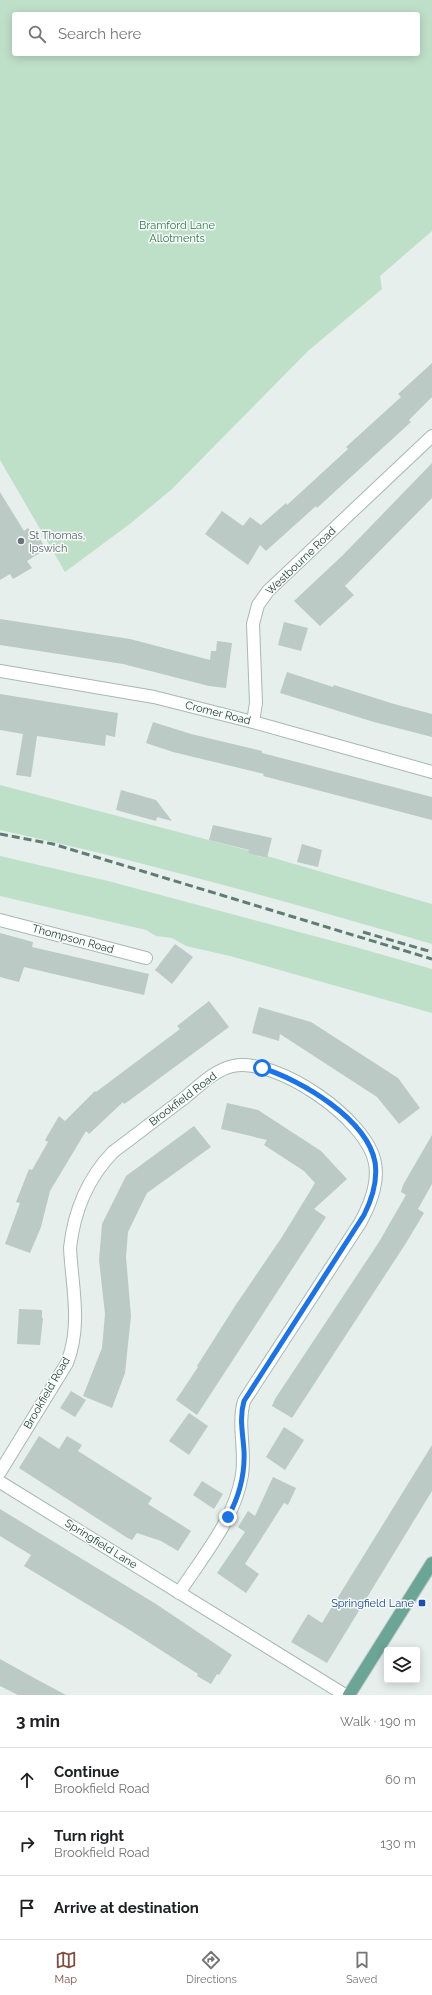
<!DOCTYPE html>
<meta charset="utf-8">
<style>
:root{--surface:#fff;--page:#f2f2f2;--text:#202124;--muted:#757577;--line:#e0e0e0;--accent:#7f4e3f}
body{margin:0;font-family:Raleway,sans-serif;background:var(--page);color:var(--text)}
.controls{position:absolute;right:12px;bottom:12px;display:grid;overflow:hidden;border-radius:4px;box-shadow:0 2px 10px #0003}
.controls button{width:36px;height:36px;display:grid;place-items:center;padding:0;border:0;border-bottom:1px solid var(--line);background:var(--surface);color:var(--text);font:20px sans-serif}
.stop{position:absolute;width:12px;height:12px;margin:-9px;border:3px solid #1a73e8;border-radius:50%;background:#fff}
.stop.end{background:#1a73e8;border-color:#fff;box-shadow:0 1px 4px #0008}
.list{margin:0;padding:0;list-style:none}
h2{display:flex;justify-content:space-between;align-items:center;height:52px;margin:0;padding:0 16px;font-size:17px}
h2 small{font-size:13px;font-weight:400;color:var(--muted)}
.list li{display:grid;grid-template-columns:26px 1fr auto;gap:12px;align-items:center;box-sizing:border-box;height:64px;padding:0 16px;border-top:1px solid var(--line)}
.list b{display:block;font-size:15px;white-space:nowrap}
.list p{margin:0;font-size:13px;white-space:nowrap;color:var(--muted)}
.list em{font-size:13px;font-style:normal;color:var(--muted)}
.icon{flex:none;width:22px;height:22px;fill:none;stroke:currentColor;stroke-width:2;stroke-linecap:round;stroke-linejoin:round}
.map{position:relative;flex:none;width:432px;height:1695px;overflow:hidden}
.search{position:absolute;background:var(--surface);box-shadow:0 2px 10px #0003;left:12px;right:12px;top:12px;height:44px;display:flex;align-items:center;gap:10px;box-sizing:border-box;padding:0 14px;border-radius:4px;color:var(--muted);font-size:15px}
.sheet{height:244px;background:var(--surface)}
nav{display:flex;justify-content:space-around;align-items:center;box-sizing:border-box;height:56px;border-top:1px solid var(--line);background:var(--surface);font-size:11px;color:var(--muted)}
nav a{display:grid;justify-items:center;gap:2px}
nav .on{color:var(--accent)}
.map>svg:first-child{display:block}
.green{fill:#bfe0c8;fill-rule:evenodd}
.building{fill:#bbcac4}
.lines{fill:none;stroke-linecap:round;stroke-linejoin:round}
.minor-casing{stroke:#a8b8b2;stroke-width:14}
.primary-casing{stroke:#c2cac8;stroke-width:14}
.minor{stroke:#fff;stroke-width:12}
.primary{stroke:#6aa596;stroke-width:12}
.rail{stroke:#5f7d75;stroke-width:3;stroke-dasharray:8 4;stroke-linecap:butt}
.route{stroke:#1a73e8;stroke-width:5}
.worship-dot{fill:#6b7280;stroke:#f7fbf9;stroke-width:1.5}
.transit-dot{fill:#1a4fb4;stroke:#f7fbf9;stroke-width:1.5}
.labels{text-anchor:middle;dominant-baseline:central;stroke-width:3;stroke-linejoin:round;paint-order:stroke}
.park-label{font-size:11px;fill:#2d7a4b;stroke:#f7fbf9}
.worship-label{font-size:11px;fill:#5b616d;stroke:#f7fbf9;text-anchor:start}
.street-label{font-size:11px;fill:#24423a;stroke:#f7fbf9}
.transit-label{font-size:11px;fill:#164399;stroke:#f7fbf9;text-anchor:end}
</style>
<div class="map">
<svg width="432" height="1695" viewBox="0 0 432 1695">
<rect width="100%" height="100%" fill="#e6efeb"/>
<!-- green -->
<g class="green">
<path d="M 0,0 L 432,0 L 432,231 L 380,276 L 382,289 L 308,351 L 172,489 L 131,523 L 65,572 L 0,460 ZM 14,14 L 418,14 L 418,54 L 14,54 Z"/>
<path d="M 0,785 L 258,853 L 258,856 L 266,858 L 267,856 L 432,904 L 432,944 C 289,902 146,862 0,830 Z"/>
<polygon points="0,856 108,881 359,948 432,969 432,1013 230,956 186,946 172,938 156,936 146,930 0,896"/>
</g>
<!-- building -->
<g class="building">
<polygon points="432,363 432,397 409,420 411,422 317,508 316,506 266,551 260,545 248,565 205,534 222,511 243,526 250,517 261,525 286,503 287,505 348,449 346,447 401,397 398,394"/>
<polygon points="432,463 432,498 345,586 354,595 320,626 294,601 343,555"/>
<polygon points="0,492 24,531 28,528 32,533 35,531 46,549 27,561 32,568 13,579 10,574 0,580"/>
<polygon points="0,619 130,639 210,660 211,651 216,651 217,641 232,643 226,688 209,686 123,664 0,645"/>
<polygon points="284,622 308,628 301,651 278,645"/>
<polygon points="287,672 333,687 334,685 394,704 432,714 432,737 374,722 280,693"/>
<polygon points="0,694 118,713 115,737 106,735 105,746 37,736 31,777 16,775 23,734 0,730"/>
<polygon points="153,722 191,734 262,751 262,753 432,797 432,820 263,776 264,774 173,752 146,743"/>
<polygon points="121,790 156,800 172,821 157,817 156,821 116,810"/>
<polygon points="213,825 272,838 267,858 248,853 249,850 209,840"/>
<polygon points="302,844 322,850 318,867 297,862"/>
<polygon points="0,933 33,942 32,947 149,974 144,995 24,967 19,982 0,977"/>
<polygon points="175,944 193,957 172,984 155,970"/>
<polygon points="209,1001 229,1027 130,1100 124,1104 123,1102 89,1134 86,1131 50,1191 41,1227 30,1253 5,1244 20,1203 16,1202 29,1169 32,1170 48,1142 45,1140 59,1116 65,1121 95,1091 96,1092 180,1029 177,1026"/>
<polygon points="259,1007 311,1022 398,1078 420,1108 399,1124 377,1097 280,1034 279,1041 252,1033"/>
<polygon points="227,1103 258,1110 321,1151 347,1179 314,1209 326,1217 197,1415 176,1400 198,1367 197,1366 237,1303 282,1237 315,1183 304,1171 264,1145 267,1140 221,1129"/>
<polygon points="194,1126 211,1147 147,1193 128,1232 126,1257 131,1316 125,1373 112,1408 83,1396 102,1348 105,1314 99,1260 102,1224 126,1176"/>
<polygon points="432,1135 432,1184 418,1209 424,1213 406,1243 292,1418 272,1406 275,1399 379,1242 406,1195 401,1192 403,1185"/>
<polygon points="19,1309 42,1310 42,1318 43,1318 40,1345 17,1344"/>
<polygon points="71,1391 86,1400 75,1417 60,1408"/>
<polygon points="189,1413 208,1426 189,1455 169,1441"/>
<polygon points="284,1427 304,1440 285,1470 266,1457"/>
<polygon points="39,1436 59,1449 67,1436 82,1445 78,1451 152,1498 148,1504 191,1531 178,1551 161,1541 137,1533 132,1540 126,1537 19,1468"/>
<polygon points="432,1445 432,1491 327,1663 291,1642 308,1614 322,1623"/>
<polygon points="273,1477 296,1488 288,1505 284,1503 245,1564 259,1574 246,1593 217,1573 245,1532 238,1527 248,1511 255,1516"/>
<polygon points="202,1481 223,1494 214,1509 193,1495"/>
<polygon points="0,1509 156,1604 232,1655 219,1675 217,1674 211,1684 197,1676 198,1674 128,1629 24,1566 31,1555 0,1536"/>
<polygon points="0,1659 36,1679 66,1695 18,1695 0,1686"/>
</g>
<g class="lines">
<defs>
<g id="minor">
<polyline points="0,671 154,697 253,722 432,772"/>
<polyline points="253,722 256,703 253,624 258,605 268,591 432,436"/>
<polyline points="0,920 146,958"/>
<path d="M 0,1472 L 67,1363 C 82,1325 72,1287 70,1248 C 74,1211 87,1179 113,1152 C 136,1135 159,1117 183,1099 C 198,1087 214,1070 233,1066 C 277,1057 367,1119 375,1163 C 379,1184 370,1205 360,1223 L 244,1401 C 237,1425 246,1450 242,1475 C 235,1519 203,1556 179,1593"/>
<polyline points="0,1482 345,1695"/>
</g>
<polyline id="primary" points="349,1695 432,1563"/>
</defs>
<!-- minor casing -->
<use href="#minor" class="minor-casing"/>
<!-- primary casing -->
<use href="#primary" class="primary-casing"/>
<!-- minor -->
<use href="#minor" class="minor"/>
<!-- primary -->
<use href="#primary" class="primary"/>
<!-- rail -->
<g class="rail">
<polyline points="0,834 53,844 432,959"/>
<polyline points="363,932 432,952"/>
</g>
</g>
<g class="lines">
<!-- route -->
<path class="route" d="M 228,1517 C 239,1497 245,1474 244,1451 C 243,1434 239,1418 244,1401 L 364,1215 C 372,1199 378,1181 375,1162 C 367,1119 301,1080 262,1068"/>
</g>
<!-- markers -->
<circle class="worship-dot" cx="21" cy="541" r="4"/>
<rect class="transit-dot" x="418" y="1599" width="8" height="8" rx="2"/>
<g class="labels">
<!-- park labels -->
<g class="park-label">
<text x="177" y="225">Bramford Lane<tspan x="177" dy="13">Allotments</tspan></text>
</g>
<!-- worship labels -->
<g class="worship-label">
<text x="29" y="535">St Thomas,<tspan x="29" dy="13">Ipswich</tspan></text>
</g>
<!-- street labels -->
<g class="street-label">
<text transform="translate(301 561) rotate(-44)">Westbourne Road</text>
<text transform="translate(218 713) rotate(14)">Cromer Road</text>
<text transform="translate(73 939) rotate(15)">Thompson Road</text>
<text transform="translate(183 1099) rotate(-37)">Brookfield Road</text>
<text transform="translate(47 1393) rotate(-60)">Brookfield Road</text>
<text transform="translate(101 1544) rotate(32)">Springfield Lane</text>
</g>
<!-- transit labels -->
<g class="transit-label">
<text x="414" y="1603">Springfield Lane</text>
</g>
</g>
</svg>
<div class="controls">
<button><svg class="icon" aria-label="layers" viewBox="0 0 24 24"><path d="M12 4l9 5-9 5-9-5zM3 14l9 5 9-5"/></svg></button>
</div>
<div class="stop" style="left:262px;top:1068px"></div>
<div class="stop end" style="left:228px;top:1517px"></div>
<div class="search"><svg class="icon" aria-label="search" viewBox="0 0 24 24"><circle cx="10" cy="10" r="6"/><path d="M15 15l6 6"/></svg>Search here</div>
</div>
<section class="sheet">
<h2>3 min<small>Walk · 190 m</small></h2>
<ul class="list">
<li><svg class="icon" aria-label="ahead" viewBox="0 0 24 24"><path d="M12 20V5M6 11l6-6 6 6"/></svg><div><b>Continue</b><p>Brookfield Road</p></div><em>60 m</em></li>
<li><svg class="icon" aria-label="right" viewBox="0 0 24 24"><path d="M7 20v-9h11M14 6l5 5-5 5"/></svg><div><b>Turn right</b><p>Brookfield Road</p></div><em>130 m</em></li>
<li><svg class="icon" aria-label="arrive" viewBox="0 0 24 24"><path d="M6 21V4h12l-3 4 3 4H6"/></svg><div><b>Arrive at destination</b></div></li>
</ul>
</section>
<nav>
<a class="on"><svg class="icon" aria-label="map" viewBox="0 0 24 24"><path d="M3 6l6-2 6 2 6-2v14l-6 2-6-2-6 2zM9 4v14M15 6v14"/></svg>Map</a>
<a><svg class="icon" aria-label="directions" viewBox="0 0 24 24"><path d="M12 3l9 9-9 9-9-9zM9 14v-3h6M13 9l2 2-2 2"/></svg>Directions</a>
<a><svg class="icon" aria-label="saved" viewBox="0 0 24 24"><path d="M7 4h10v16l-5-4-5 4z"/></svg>Saved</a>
</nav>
